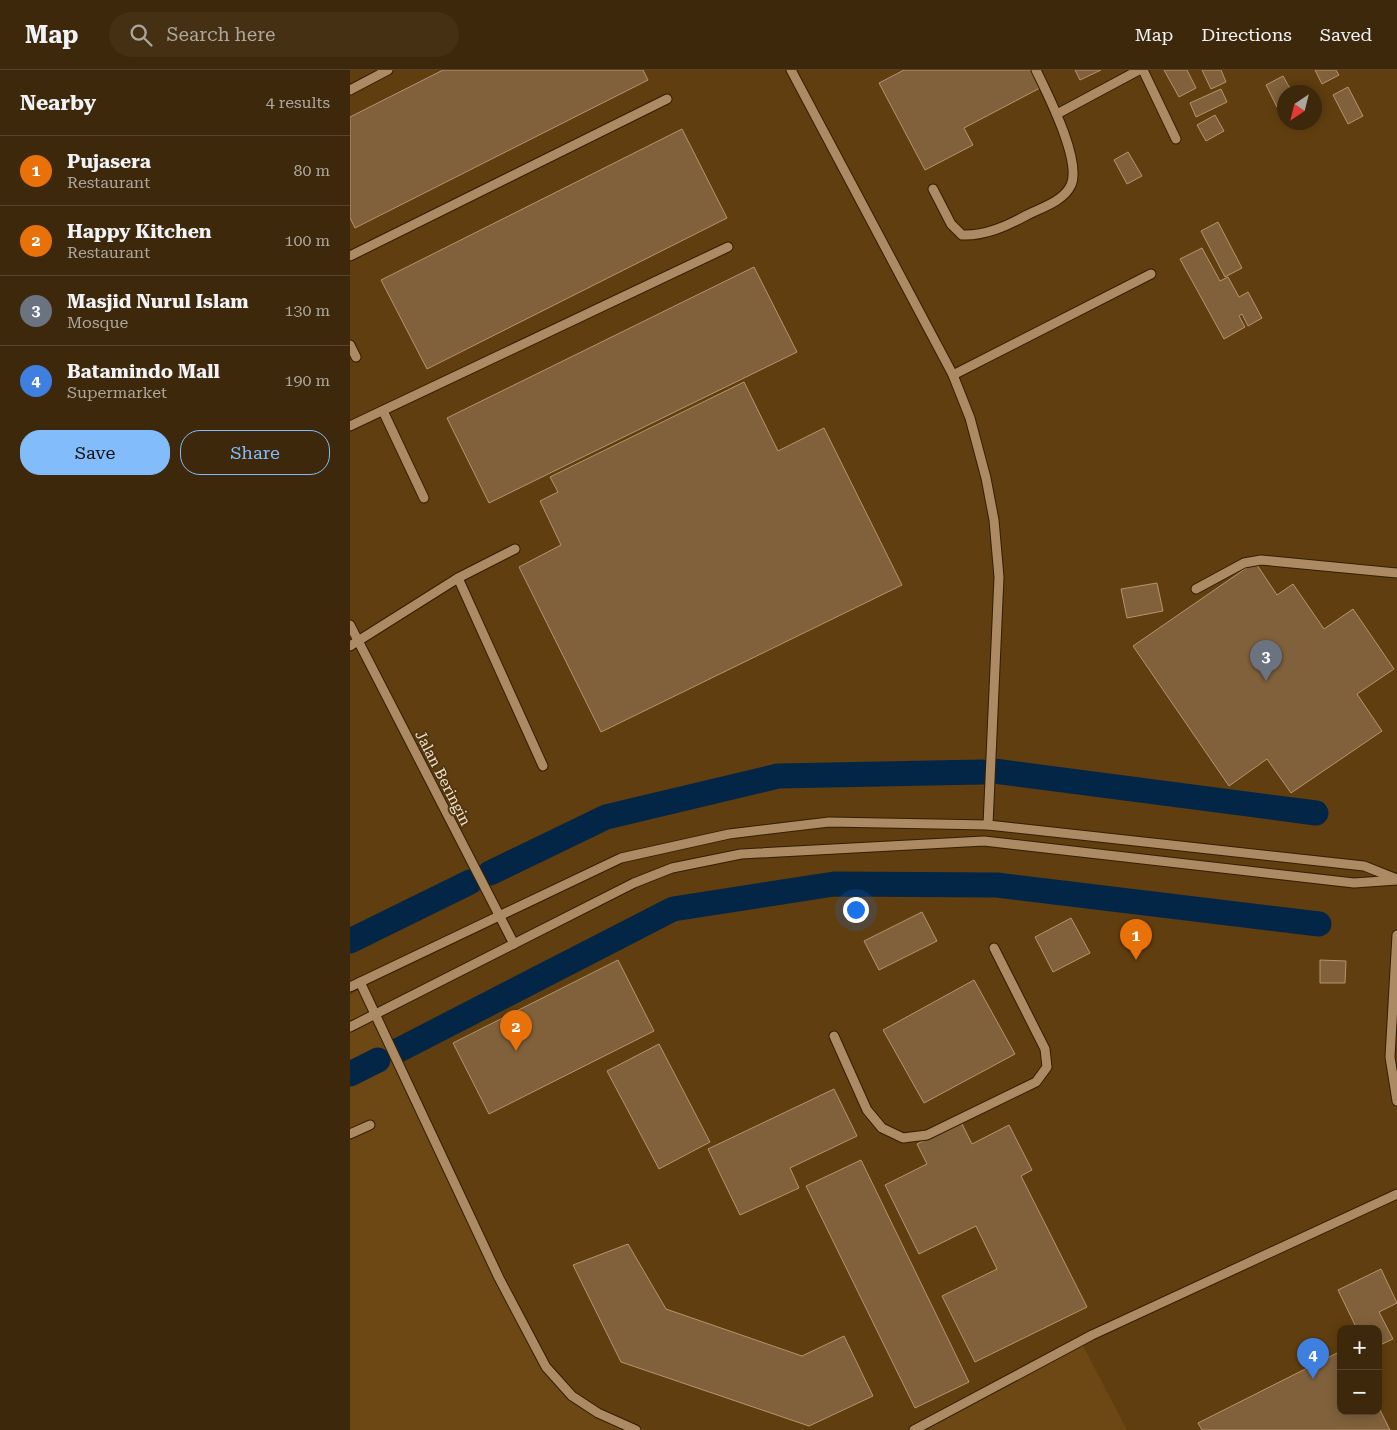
<!DOCTYPE html>
<meta charset="utf-8">
<style>
:root{--surface:#3e280b;--page:#453014;--text:#f1f3f6;--muted:#ada69d;--line:#57442c;--accent:#82bcfa}
body{margin:0;font-family:"Roboto Serif",serif;background:var(--page);color:var(--text)}
.controls{position:absolute;right:15px;bottom:15px;display:grid;overflow:hidden;border-radius:10px;box-shadow:0 2px 12px #0003}
.controls button{width:45px;height:45px;display:grid;place-items:center;padding:0;border:0;border-bottom:1px solid var(--line);background:var(--surface);color:var(--text);font:25px sans-serif}
.compass{position:absolute;left:927px;top:15px;width:45px;height:45px;border-radius:50%;background:var(--surface);box-shadow:0 2px 12px #0003;rotate:215deg}
.you{position:absolute;left:505px;top:839px;width:18px;height:18px;margin:-12px;border:4px solid #fff;border-radius:50%;background:#1a73e8;box-shadow:0 0 0 8px #1a73e833}
.badge{display:grid;place-items:center;width:32px;height:32px;border-radius:50%;background:var(--accent);color:#fff;font-size:16px;font-weight:700}
.pin{position:absolute;translate:-50% -41px;filter:drop-shadow(0 1px 2px #0008)}
.pin::after{content:'';position:absolute;top:26px;width:18px;height:15px;background:inherit;clip-path:polygon(0 0,100% 0,50% 100%)}
.list{margin:0;padding:0;list-style:none}
h2{display:flex;justify-content:space-between;align-items:center;height:65px;margin:0;padding:0 20px;font-size:21px}
h2 small{font-size:16px;font-weight:400;color:var(--muted)}
.list li{display:grid;grid-template-columns:32px 1fr auto;gap:15px;align-items:center;box-sizing:border-box;height:70px;padding:0 20px;border-top:1px solid var(--line)}
.list b{display:block;font-size:19px;white-space:nowrap}
.list p{margin:0;font-size:16px;white-space:nowrap;color:var(--muted)}
.list em{font-size:16px;font-style:normal;color:var(--muted)}
.actions{display:flex;gap:10px;padding:15px 20px}
.actions a{flex:1;padding:11px 0;border:1px solid var(--accent);border-radius:20px;text-align:center;font-size:18px;color:var(--accent)}
.actions .main{background:var(--accent);color:#111}
.icon{flex:none;width:28px;height:28px;fill:none;stroke:currentColor;stroke-width:2;stroke-linecap:round;stroke-linejoin:round}
.map{position:relative;flex:none;width:1047px;height:1360px;overflow:hidden}
header{display:flex;align-items:center;gap:30px;box-sizing:border-box;height:70px;padding:0 25px;background:var(--surface);border-bottom:1px solid var(--line)}
header strong{font-size:24px}
nav{display:flex;gap:28px;margin-inline-start:auto;font-size:18px}
.search{width:350px;height:45px;background:var(--page);display:flex;align-items:center;gap:12px;box-sizing:border-box;padding:0 18px;border-radius:28px;color:var(--muted);font-size:19px}
main{display:flex}
aside{flex:1;background:var(--surface)}
.map>svg:first-child{display:block}
.built{fill:#603e0f;fill-rule:evenodd}
.green{fill:#6e4814}
.lines{fill:none;stroke-linecap:round;stroke-linejoin:round}
.canal{stroke:#042646;stroke-width:25}
.building{fill:#80613b;stroke:#b6946e}
.minor-casing{stroke:#331e02;stroke-width:11}
.minor{stroke:#ab8a64;stroke-width:9}
.labels{text-anchor:middle;dominant-baseline:central;stroke-width:4;stroke-linejoin:round;paint-order:stroke}
.street-label{font-size:15px;fill:#f0dfcb;stroke:#52360f}
</style>
<header>
<strong>Map</strong>
<div class="search"><svg class="icon" aria-label="search" viewBox="0 0 24 24"><circle cx="10" cy="10" r="6"/><path d="M15 15l6 6"/></svg>Search here</div>
<nav><a>Map</a><a>Directions</a><a>Saved</a></nav>
</header>
<main>
<aside>
<h2>Nearby<small>4 results</small></h2>
<ul class="list">
<li><span class="badge" style="background:#e8710a">1</span><div><b>Pujasera</b><p>Restaurant</p></div><em>80 m</em></li>
<li><span class="badge" style="background:#e8710a">2</span><div><b>Happy Kitchen</b><p>Restaurant</p></div><em>100 m</em></li>
<li><span class="badge" style="background:#6b7280">3</span><div><b>Masjid Nurul Islam</b><p>Mosque</p></div><em>130 m</em></li>
<li><span class="badge" style="background:#3f7fe0">4</span><div><b>Batamindo Mall</b><p>Supermarket</p></div><em>190 m</em></li>
</ul>
<div class="actions"><a class="main">Save</a><a>Share</a></div>
</aside>
<div class="map">
<svg width="1047" height="1360" viewBox="0 0 1047 1360">
<rect width="100%" height="100%" fill="#52360f"/>
<!-- built -->
<path class="built" d="M 0,0 L 1047,0 L 1047,1360 L 0,1360 ZM 934,22 L 964,22 L 964,52 L 934,52 ZM 991,1259 L 1028,1259 L 1028,1341 L 991,1341 Z"/>
<!-- green -->
<g class="green">
<polygon points="11,919 216,1328 296,1360 0,1360 0,925"/>
<polygon points="732,1274 777,1360 568,1360"/>
</g>
<g class="lines">
<!-- canal -->
<g class="canal">
<polyline points="644,701 966,743"/>
<polyline points="140,803 256,747 428,706 632,702"/>
<polyline points="0,871 120,812"/>
<polyline points="49,980 323,839 484,814 647,815 969,854"/>
<polyline points="0,1004 28,990"/>
</g>
</g>
<!-- building -->
<g class="building">
<polygon points="93,0 293,0 298,10 5,158 0,148 0,47"/>
<polygon points="554,0 681,0 690,18 614,58 623,75 575,100 529,13"/>
<polygon points="725,0 751,0 730,10"/>
<polygon points="814,0 837,0 846,18 829,27"/>
<polygon points="852,0 871,0 876,12 861,19"/>
<polygon points="965,0 986,0 989,5 972,14"/>
<polygon points="933,6 942,22 934,22 934,33 927,37 916,15"/>
<polygon points="998,17 1013,46 998,54 983,25"/>
<polygon points="871,19 877,32 846,47 840,33"/>
<polygon points="865,45 874,61 856,71 847,55"/>
<polygon points="332,59 377,148 77,299 31,210"/>
<polygon points="778,82 792,106 777,114 764,90"/>
<polygon points="868,152 892,198 875,207 851,161"/>
<polygon points="852,178 870,211 878,207 889,227 898,222 912,248 898,256 892,244 889,246 895,257 874,269 830,189"/>
<polygon points="404,197 447,282 139,433 97,348"/>
<polygon points="394,312 428,381 474,358 552,515 251,662 169,497 211,475 190,431 208,422 200,407"/>
<polygon points="905,492 927,525 943,514 974,559 1003,539 1044,599 1007,624 1032,661 941,723 917,689 879,716 783,576"/>
<polygon points="807,513 813,541 777,548 771,519"/>
<polygon points="572,842 587,871 529,900 514,871"/>
<polygon points="721,848 740,883 703,902 685,867"/>
<polygon points="268,890 304,961 139,1044 103,973"/>
<polygon points="970,890 996,891 995,913 970,913"/>
<polygon points="624,910 665,984 574,1033 533,960"/>
<polygon points="309,974 360,1072 309,1099 257,1001"/>
<polygon points="484,1019 507,1066 440,1098 449,1118 390,1145 358,1079"/>
<polygon points="611,1052 622,1074 659,1055 682,1100 671,1106 737,1237 625,1292 592,1226 647,1199 626,1156 569,1184 535,1115 577,1094 567,1074"/>
<polygon points="511,1090 619,1312 565,1338 456,1116"/>
<polygon points="278,1174 316,1239 452,1286 494,1266 523,1326 459,1356 271,1292 223,1195"/>
<polygon points="1031,1199 1047,1233 1029,1242 1043,1269 1028,1276 1028,1259 1007,1259 988,1220"/>
<polygon points="991,1281 991,1341 1028,1341 1028,1336 1040,1360 852,1360 848,1353"/>
</g>
<g class="lines">
<defs>
<g id="minor">
<polyline points="441,0 603,305 620,348 636,408 644,450 649,507 638,755"/>
<polyline points="793,0 826,69"/>
<polyline points="0,20 38,0"/>
<polyline points="707,44 789,0"/>
<path d="M 583,119 L 601,154 L 612,165 C 635,166 657,156 677,145 C 691,138 714,131 721,115 C 732,91 697,23 686,0"/>
<polyline points="0,186 317,29"/>
<polyline points="0,275 6,287"/>
<polyline points="603,305 801,204"/>
<polyline points="33,341 74,428"/>
<polyline points="0,356 378,177"/>
<polyline points="108,508 193,696"/>
<polyline points="846,519 894,493 911,490 1047,503"/>
<polyline points="0,555 164,874"/>
<polyline points="0,576 108,508 165,479"/>
<polyline points="1047,865 1040,987 1047,1031"/>
<polyline points="10,912 149,1208 196,1297 222,1326 248,1343 286,1360"/>
<polyline points="0,917 271,788 379,764 479,752 638,755 1014,796 1047,809"/>
<polyline points="0,957 284,813 322,798 391,784 634,771 1004,813 1047,810"/>
<polyline points="484,966 517,1040 532,1058 553,1068 577,1065 686,1012 697,997 695,979 644,878"/>
<polyline points="0,1064 20,1055"/>
<polyline points="564,1360 742,1265 1047,1124"/>
</g>
</defs>
<!-- minor casing -->
<use href="#minor" class="minor-casing"/>
<!-- minor -->
<use href="#minor" class="minor"/>
</g>
<g class="labels">
<!-- street labels -->
<g class="street-label">
<text transform="translate(93 708) rotate(63)">Jalan Beringin</text>
</g>
</g>
</svg>
<div class="controls">
<button>+</button>
<button>−</button>
</div>
<svg class="compass" viewBox="-18 -18 36 36"><path d="M0-13l5 13h-10z" fill="#e53935"/><path d="M0 13l5-13h-10z" fill="#ada69d"/></svg>
<div class="you"></div>
<div class="pin badge" style="left:786px;top:890px;background:#e8710a">1</div>
<div class="pin badge" style="left:166px;top:981px;background:#e8710a">2</div>
<div class="pin badge" style="left:916px;top:611px;background:#6b7280">3</div>
<div class="pin badge" style="left:963px;top:1309px;background:#3f7fe0">4</div>
</div>
</main>
